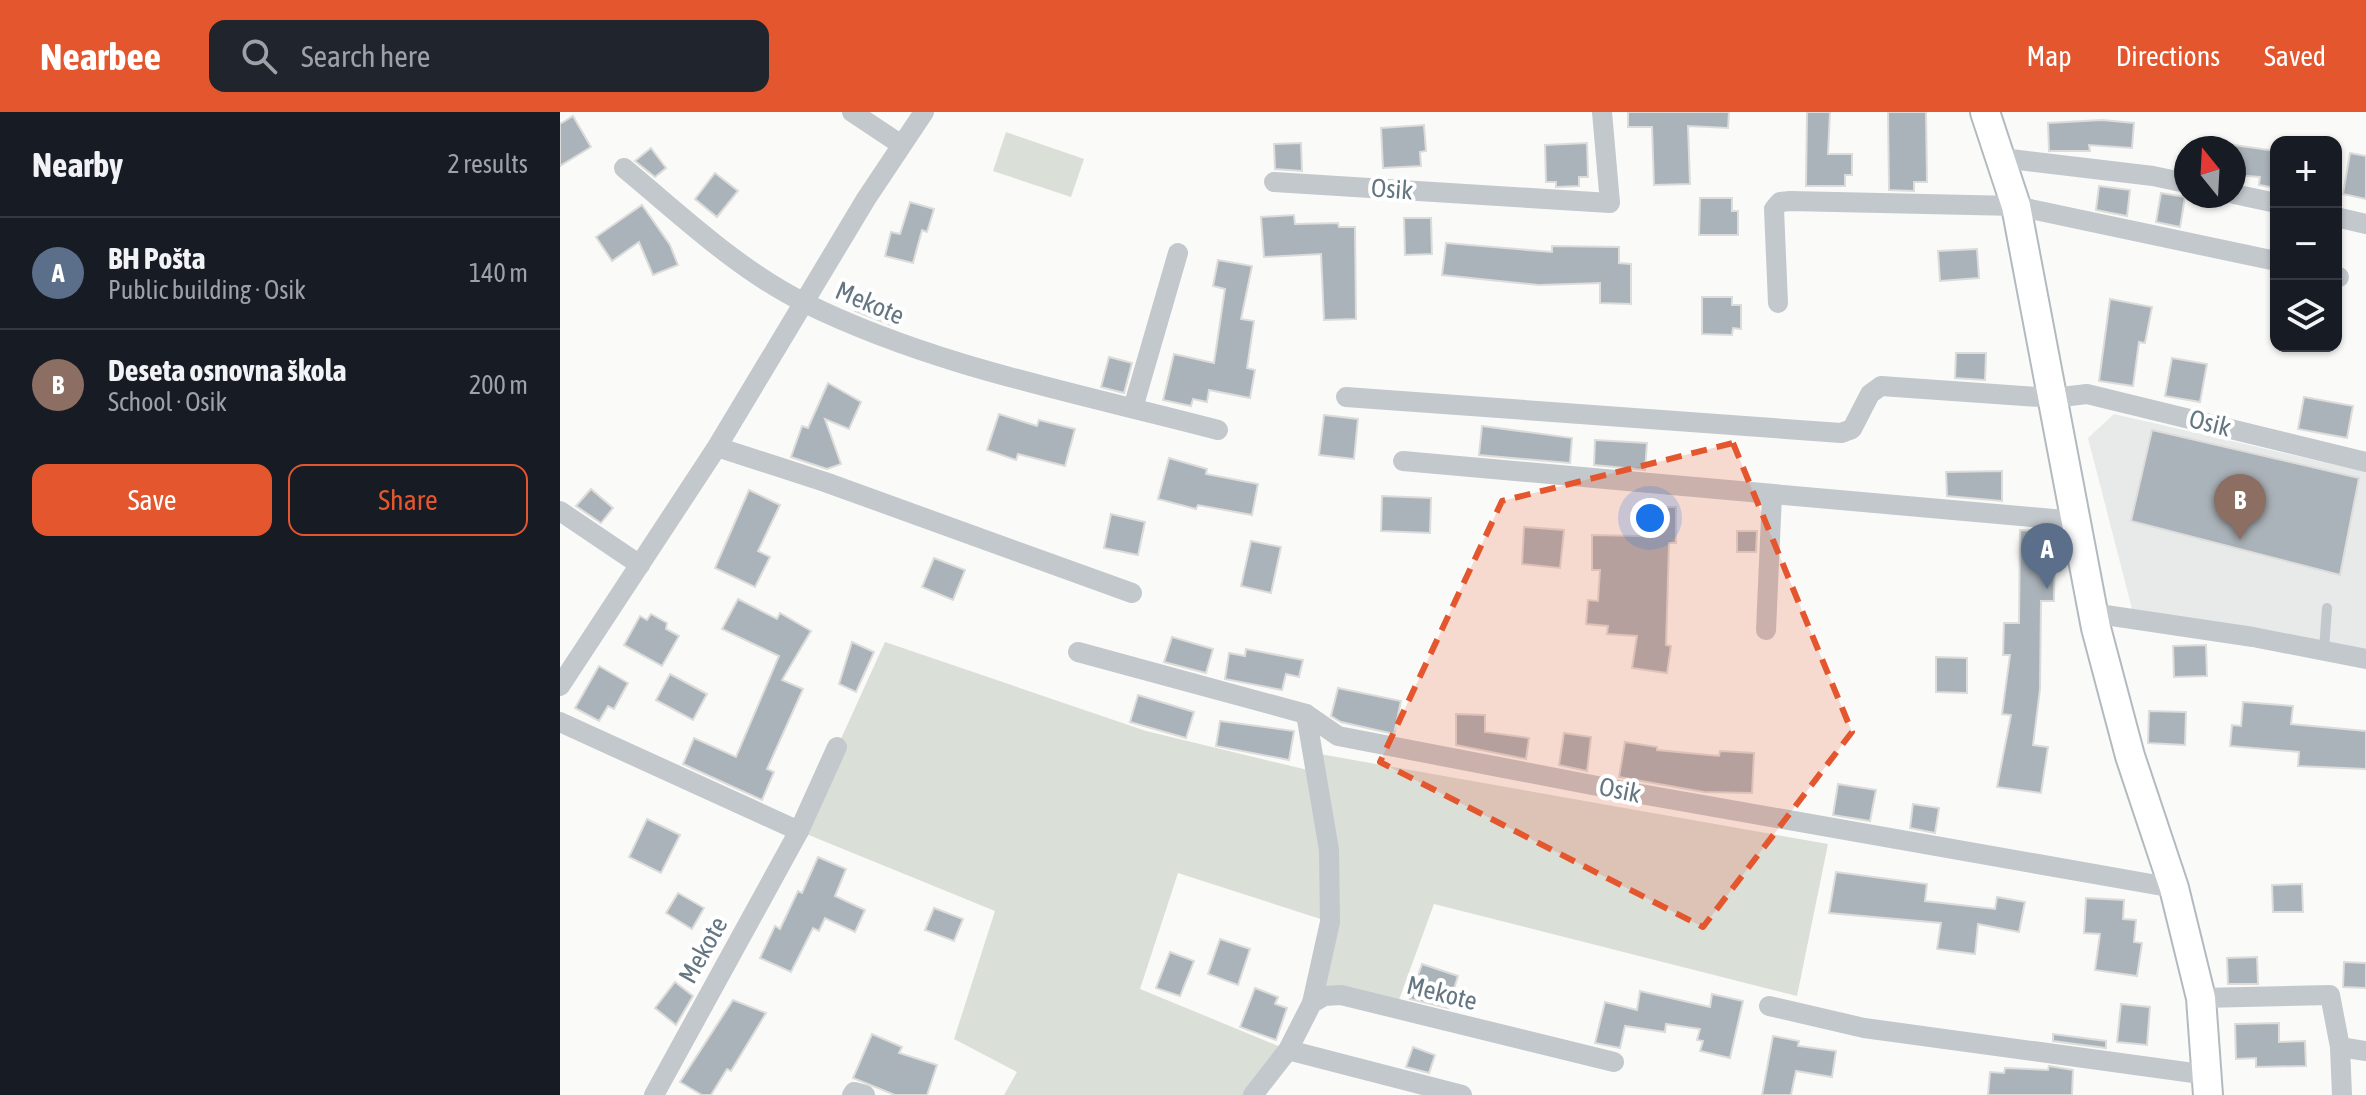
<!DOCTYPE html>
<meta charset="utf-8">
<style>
:root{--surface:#171b24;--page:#20242c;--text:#f1f3f6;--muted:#9ea1a6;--line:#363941;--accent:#e4572e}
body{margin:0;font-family:"Asap Condensed",sans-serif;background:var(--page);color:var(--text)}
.controls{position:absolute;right:24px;top:24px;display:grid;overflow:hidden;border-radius:16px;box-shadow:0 2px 6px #0004}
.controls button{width:72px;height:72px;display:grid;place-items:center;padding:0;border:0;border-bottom:2px solid var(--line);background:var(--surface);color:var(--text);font:40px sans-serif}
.compass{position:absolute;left:1614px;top:24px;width:72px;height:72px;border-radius:50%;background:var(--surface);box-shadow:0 2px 6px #0004;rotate:342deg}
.you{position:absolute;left:1090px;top:406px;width:28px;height:28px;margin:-20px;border:6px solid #fff;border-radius:50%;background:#1a73e8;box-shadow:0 0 0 12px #1a73e833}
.badge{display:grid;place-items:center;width:52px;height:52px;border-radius:50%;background:var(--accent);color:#fff;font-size:26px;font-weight:700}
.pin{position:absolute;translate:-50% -66px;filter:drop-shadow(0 2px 4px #0008)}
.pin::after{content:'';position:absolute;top:42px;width:28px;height:24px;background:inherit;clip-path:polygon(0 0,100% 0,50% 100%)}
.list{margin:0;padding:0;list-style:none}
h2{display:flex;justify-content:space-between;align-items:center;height:104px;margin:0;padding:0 32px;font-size:34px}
h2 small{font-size:26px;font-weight:400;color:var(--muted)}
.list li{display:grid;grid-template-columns:52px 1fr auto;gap:24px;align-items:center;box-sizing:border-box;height:112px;padding:0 32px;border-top:2px solid var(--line)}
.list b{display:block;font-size:30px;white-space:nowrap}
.list p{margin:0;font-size:26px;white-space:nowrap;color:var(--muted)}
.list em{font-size:26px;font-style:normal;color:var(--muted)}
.actions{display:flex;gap:16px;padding:24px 32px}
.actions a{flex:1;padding:18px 0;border:2px solid var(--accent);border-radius:16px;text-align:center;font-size:28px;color:var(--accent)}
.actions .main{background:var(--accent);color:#fff}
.icon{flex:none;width:44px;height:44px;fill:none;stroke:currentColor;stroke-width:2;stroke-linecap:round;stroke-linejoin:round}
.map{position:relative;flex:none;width:1806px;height:983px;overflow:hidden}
header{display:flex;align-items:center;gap:48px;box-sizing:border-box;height:112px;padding:0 40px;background:var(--accent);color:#fff}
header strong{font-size:38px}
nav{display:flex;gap:44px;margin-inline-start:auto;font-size:28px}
.search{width:560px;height:72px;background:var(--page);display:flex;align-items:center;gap:20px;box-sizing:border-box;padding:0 28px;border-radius:16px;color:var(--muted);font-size:30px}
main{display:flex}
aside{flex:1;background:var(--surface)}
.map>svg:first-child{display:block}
.built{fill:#e8e9e9}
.green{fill:#dadfd7}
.building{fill:#aab3b9;stroke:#dcdcda;stroke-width:2}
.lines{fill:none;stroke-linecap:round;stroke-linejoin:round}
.secondary-casing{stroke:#b3babf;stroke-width:32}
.lane{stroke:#c3c8cc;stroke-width:10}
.street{stroke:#c3c8cc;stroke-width:20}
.secondary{stroke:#fff;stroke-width:28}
.marked{fill:#e4572e;fill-opacity:0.2;stroke:#e4572e;stroke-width:6;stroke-dasharray:16 10;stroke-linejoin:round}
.labels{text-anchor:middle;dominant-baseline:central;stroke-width:8;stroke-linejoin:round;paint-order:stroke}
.street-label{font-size:26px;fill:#657683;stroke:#fff}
</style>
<header>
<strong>Nearbee</strong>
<div class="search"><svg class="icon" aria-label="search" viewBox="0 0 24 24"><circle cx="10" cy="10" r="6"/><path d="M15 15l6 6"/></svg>Search here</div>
<nav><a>Map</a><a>Directions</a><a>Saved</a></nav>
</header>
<main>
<aside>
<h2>Nearby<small>2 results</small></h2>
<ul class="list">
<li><span class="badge" style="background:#5c6f8a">A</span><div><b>BH Pošta</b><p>Public building · Osik</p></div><em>140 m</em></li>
<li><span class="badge" style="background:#8d6e63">B</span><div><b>Deseta osnovna škola</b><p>School · Osik</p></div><em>200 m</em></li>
</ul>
<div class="actions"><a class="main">Save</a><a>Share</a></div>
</aside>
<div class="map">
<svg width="1806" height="983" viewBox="0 0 1806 983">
<rect width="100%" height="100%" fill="#fafaf8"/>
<!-- built -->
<polygon class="built" points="1554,302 1806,360 1806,546 1572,497 1528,326"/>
<!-- green -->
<g class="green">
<polygon points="446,20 524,47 511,85 433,59"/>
<polygon points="325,530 586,619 756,660 754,641 1268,732 1237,884 874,792 836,896 752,891 770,810 618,761 580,877 728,938 693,983 444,983 457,960 394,927 435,799 239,719"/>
</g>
<!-- building -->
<g class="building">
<polygon points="1068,0 1169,0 1168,16 1128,14 1130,72 1094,73 1092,15 1068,15"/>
<polygon points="1247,0 1270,0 1268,42 1292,42 1292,63 1285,63 1285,74 1246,74"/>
<polygon points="1328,0 1366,0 1367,70 1354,70 1354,79 1329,78"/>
<polygon points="13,4 31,35 0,54 0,12"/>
<polygon points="1542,8 1574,11 1572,36 1529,33 1530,39 1489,39 1488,11"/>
<polygon points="864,13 866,39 860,40 861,54 823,56 821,16"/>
<polygon points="741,31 742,59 715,57 714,32"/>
<polygon points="1027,31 1028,65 1019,65 1019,74 996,75 996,70 986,70 985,33"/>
<polygon points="1674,33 1716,39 1716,76 1699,73 1700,65 1674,63"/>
<polygon points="91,36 106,56 95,65 75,49"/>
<polygon points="1790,41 1806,44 1806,87 1783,82"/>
<polygon points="155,61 178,79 157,105 135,87"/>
<polygon points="1539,74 1570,78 1567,104 1536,98"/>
<polygon points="1601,81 1625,85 1620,115 1596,110"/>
<polygon points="1140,86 1172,86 1172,99 1178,99 1178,123 1139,123"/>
<polygon points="350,90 374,97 367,120 362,118 353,151 325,144 331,120 340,122"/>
<polygon points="82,93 110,133 118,153 93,163 79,130 52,149 36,125"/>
<polygon points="734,103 735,112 778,111 779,115 795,115 796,207 764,208 761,142 704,145 701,105"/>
<polygon points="844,106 871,106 872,142 845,143"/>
<polygon points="886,131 992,140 992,134 1059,135 1059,151 1071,152 1071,192 1040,191 1040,171 979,173 882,163"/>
<polygon points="1417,137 1419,166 1380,169 1378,139"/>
<polygon points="658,148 692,154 681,207 694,209 687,256 695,258 690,286 649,278 647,290 633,287 631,294 603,288 614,242 654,251 665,177 653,174"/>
<polygon points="305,180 339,197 331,213 295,199"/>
<polygon points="1142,185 1172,185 1172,193 1181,193 1181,217 1173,216 1172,223 1142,222"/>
<polygon points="1550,187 1592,195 1585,231 1579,230 1573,274 1539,269"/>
<polygon points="1396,241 1426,241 1425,268 1395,266"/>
<polygon points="549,245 572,251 564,281 541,275"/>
<polygon points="1612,246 1647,252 1640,290 1605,284"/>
<polygon points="268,271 301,290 289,317 265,307 281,352 267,357 231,345 242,314 248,316"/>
<polygon points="1744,285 1793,294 1787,326 1738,317"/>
<polygon points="439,302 477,314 479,308 515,317 505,354 458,342 456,348 427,338"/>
<polygon points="764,303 798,307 794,347 759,343"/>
<polygon points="922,314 1012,326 1010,351 919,343"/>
<polygon points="1592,318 1799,366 1780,463 1571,409"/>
<polygon points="1035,328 1087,331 1085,358 1034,353"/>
<polygon points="609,346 647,357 646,362 698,372 692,403 638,393 636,397 598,387"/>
<polygon points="1442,359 1442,389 1387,384 1386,360"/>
<polygon points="31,377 53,396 41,411 16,394"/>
<polygon points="189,378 220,393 198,439 210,445 195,475 155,456"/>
<polygon points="822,384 871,386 870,421 821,419"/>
<polygon points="1080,395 1116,395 1116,431 1109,431 1106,533 1111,534 1107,561 1072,556 1077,524 1047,522 1048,514 1026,512 1028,488 1038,489 1040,458 1032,458 1032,423 1080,424"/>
<polygon points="551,402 585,410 578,443 544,436"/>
<polygon points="964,415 1004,418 1000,456 962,452"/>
<polygon points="1460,418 1495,420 1494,489 1481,489 1480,577 1473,633 1488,635 1481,681 1437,675 1451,603 1442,602 1450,543 1443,543 1444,511 1459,511"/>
<polygon points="1177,419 1197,419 1196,440 1177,440"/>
<polygon points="691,429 721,435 711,481 681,474"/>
<polygon points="374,446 405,458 393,488 362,475"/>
<polygon points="178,487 217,507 220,501 251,519 222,568 243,577 207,657 214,660 202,688 123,652 134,626 176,645 219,544 162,517"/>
<polygon points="91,502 107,511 106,517 119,524 102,554 64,533 80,504 87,508"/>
<polygon points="612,525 653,537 646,561 604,550"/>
<polygon points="292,530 314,540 296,580 279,572"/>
<polygon points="1646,533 1647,564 1614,565 1613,534"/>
<polygon points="686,537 743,548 739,565 726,562 722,578 665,567 669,541 685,544"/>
<polygon points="1376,545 1407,546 1407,581 1376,580"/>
<polygon points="39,554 68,571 54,597 48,594 39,609 15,596"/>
<polygon points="110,562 147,582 133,608 96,588"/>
<polygon points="778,576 841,589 834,622 781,610 771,604"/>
<polygon points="578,583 634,600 626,626 570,610"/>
<polygon points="1683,590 1733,594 1731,612 1806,619 1806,657 1738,654 1739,640 1670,634 1672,613 1681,614"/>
<polygon points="1589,599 1626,600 1625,633 1588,631"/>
<polygon points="896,602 925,603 925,620 969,626 966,647 896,633"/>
<polygon points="660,609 734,619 729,648 656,634"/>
<polygon points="1004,621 1031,625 1027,659 999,653"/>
<polygon points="1065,630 1097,635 1097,638 1159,644 1160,639 1194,641 1192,681 1144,680 1059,665"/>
<polygon points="1278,672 1316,678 1310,709 1273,703"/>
<polygon points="1353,692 1379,696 1375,721 1350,716"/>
<polygon points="87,707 120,723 101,761 69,745"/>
<polygon points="258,745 286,757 275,784 305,798 295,820 265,806 259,819 253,816 231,860 200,846 215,814 220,817 238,779 242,781"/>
<polygon points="1276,760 1367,772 1365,789 1435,797 1437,785 1465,790 1459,820 1418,812 1415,842 1377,837 1381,811 1269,801"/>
<polygon points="1742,772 1743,800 1713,800 1712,773"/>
<polygon points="118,781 144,796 132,817 106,801"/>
<polygon points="1526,786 1564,788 1563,807 1576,808 1574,830 1582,831 1577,864 1535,858 1540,822 1524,821"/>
<polygon points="374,796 403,807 394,829 365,818"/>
<polygon points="660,827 690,837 678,873 648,862"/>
<polygon points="610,840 634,849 620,884 596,876"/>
<polygon points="1697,845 1698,872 1668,872 1667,846"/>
<polygon points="1784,850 1806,851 1806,876 1783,875"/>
<polygon points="862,852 898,864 888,896 850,887"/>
<polygon points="115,870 133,884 116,913 95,896"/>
<polygon points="695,876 718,885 715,892 727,896 716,928 680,915"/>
<polygon points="1080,879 1150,895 1152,882 1183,889 1170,946 1140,939 1143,929 1137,928 1140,917 1106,912 1105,920 1065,914 1060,936 1035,931 1045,890 1077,898"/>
<polygon points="173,888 206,901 171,959 167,957 151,983 142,983 120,970"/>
<polygon points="1561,892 1590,895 1587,933 1557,930"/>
<polygon points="1719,911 1719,930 1745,929 1746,954 1696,955 1696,946 1676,947 1675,912"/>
<polygon points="312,922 342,935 339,941 377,953 367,983 335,983 293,966"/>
<polygon points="1493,922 1546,929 1546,936 1493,929"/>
<polygon points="1213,924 1239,929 1238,934 1276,939 1272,965 1236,959 1231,983 1202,983"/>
<polygon points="853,935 875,943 869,961 846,955"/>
<polygon points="1489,954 1513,958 1512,983 1428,983 1430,960 1444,961 1445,956 1488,958"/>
</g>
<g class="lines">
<defs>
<polyline id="secondary" points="1425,0 1456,94 1536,516 1570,644 1614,776 1641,886 1648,983"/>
</defs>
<!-- secondary casing -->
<use href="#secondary" class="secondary-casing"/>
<!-- lane -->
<polyline class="lane" points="1764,537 1767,496"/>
<!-- street -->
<g class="street">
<polyline points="292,0 340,32"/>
<polyline points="1442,46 1593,64 1626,71"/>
<path d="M 64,56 C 121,103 178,158 245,191 C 375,255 518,281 658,318"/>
<polyline points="714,70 1050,91 1042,0"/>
<polyline points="1674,82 1716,91"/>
<polyline points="1776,105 1806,112"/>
<polyline points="1776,164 1779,165"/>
<polyline points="1218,191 1214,97 1220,90 1230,89 1456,94 1716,149"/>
<polyline points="786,285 1281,321 1292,317 1310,282 1321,274 1493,286 1527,282 1806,350"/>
<polyline points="573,296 618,141"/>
<polyline points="157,335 265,370 572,481"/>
<polyline points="843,349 1516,409"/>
<polyline points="0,399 80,453"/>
<polyline points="1532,501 1693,525 1806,547"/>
<polyline points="1206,518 1212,383"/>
<polyline points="518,540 746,602 778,624 1058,678 1614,776"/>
<polyline points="0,574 157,335 306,87 364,0"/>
<polyline points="746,602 769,738 770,810 752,891"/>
<polyline points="0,610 239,719"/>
<polyline points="1641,886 1770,883 1780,935 1806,939"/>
<polyline points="1209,894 1304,916 1648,963"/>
<polyline points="1780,935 1782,983"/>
<polyline points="728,938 902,983"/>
<polyline points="94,983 239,719 277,635"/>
<polyline points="292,983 294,980 305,983"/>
<polyline points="693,983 728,938 752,891 764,884 781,883 1054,950"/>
</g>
<!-- secondary -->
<use href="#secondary" class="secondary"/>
</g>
<!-- marked area -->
<path class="marked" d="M 1173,331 L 1292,620 L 1143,815 L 820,650 L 942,389 Z"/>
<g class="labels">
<!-- street labels -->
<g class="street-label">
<text transform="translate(832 77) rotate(4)">Osik</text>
<text transform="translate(310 191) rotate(23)">Mekote</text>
<text transform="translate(1650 311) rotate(14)">Osik</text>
<text transform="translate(1060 678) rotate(11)">Osik</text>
<text transform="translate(143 838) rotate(-61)">Mekote</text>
<text transform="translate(882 881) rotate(14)">Mekote</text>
</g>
</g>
</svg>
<div class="controls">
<button>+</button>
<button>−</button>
<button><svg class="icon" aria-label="layers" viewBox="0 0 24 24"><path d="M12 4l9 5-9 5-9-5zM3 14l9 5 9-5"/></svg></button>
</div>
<svg class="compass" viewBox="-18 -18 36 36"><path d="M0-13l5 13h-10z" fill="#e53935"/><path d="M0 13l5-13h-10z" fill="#9ea1a6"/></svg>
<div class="you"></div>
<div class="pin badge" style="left:1487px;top:477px;background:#5c6f8a">A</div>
<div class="pin badge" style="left:1680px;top:428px;background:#8d6e63">B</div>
</div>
</main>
